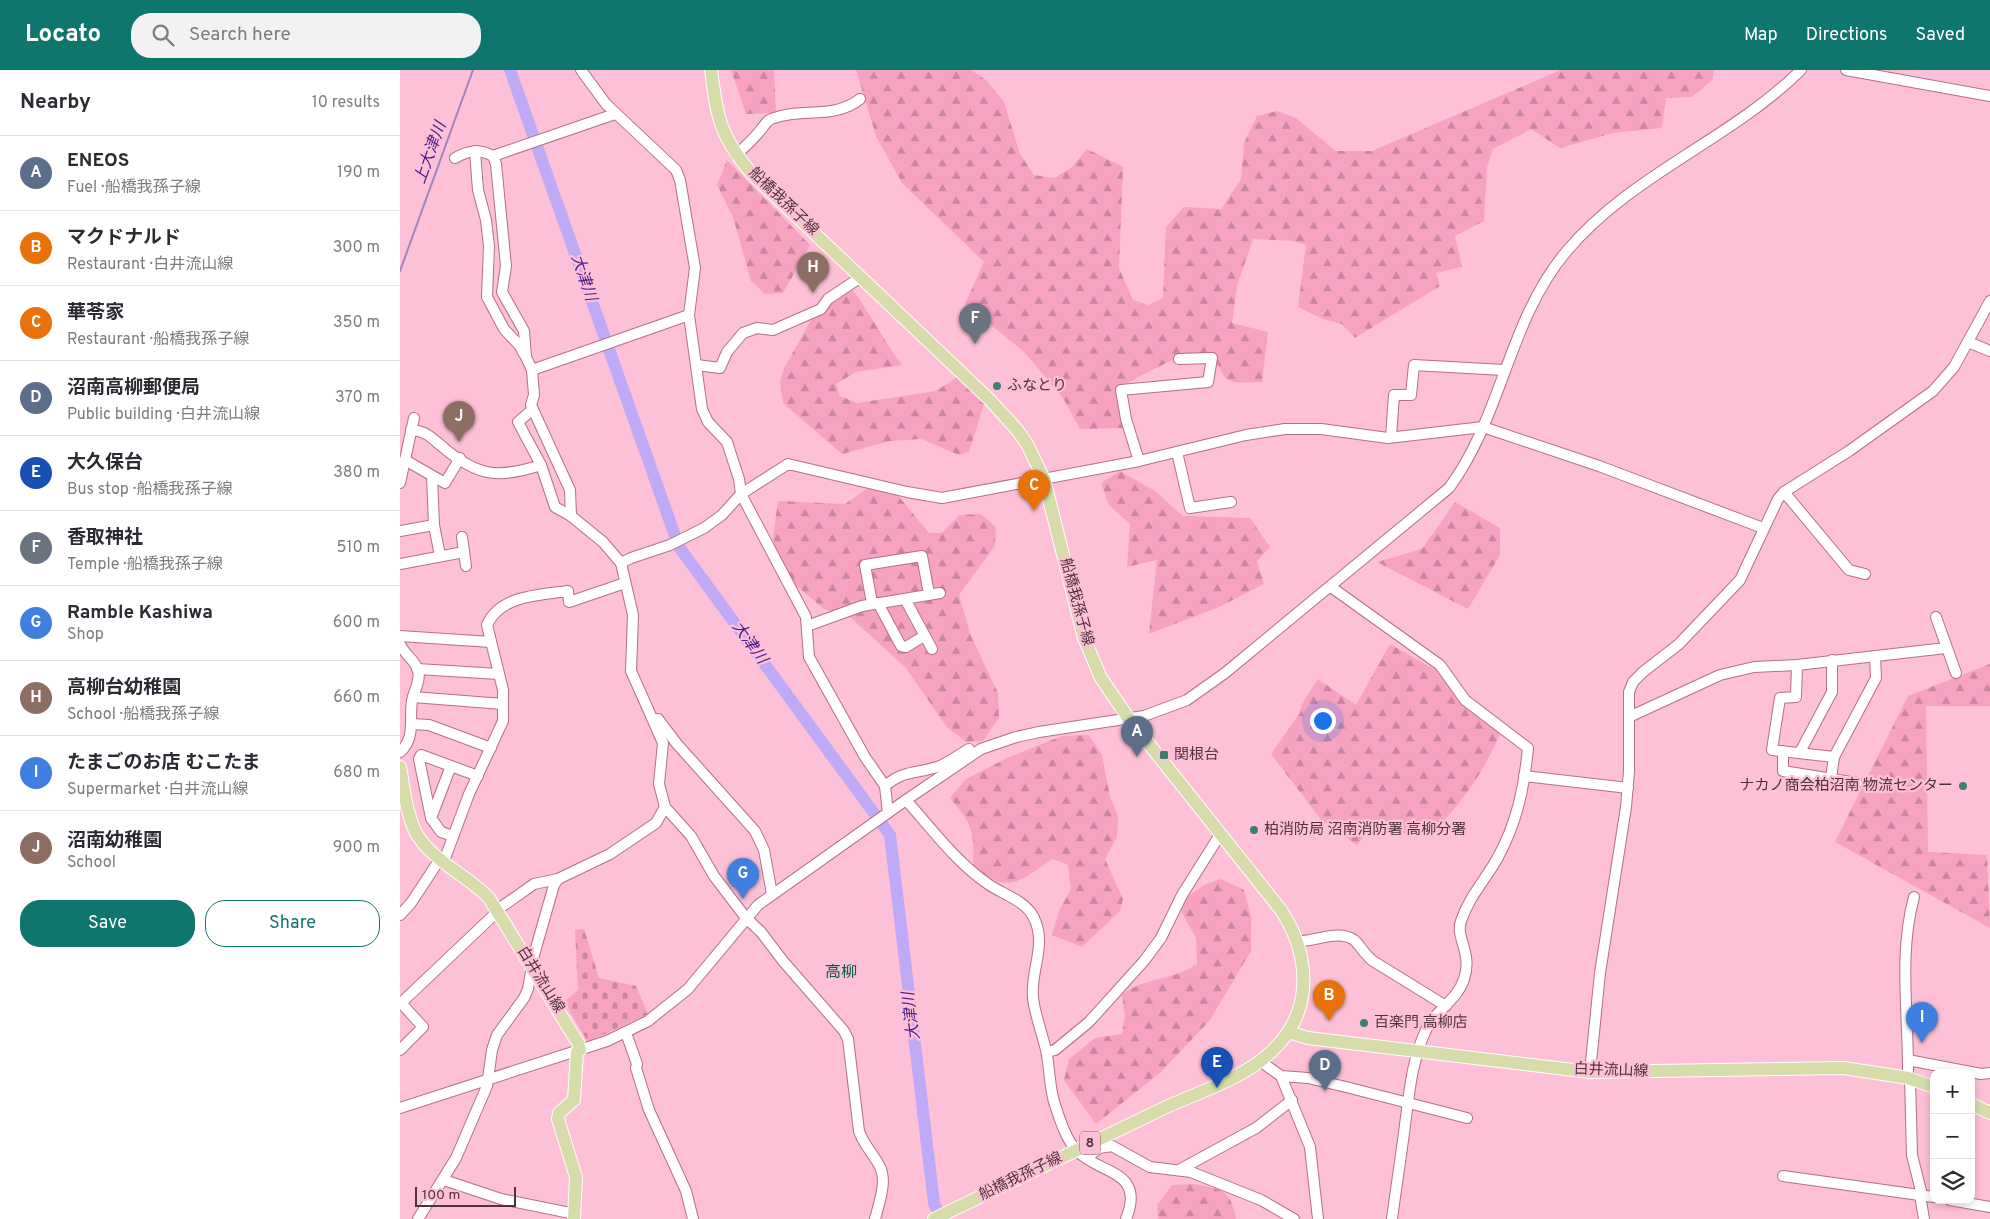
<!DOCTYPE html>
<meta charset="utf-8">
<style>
:root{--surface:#fff;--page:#f2f2f3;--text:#2b2b33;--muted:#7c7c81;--line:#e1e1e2;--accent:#0f766e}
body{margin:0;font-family:Overpass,"Noto Sans JP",sans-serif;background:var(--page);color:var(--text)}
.controls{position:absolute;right:15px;bottom:15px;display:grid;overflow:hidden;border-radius:10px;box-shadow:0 2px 8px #0003}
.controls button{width:45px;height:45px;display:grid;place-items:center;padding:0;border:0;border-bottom:1px solid var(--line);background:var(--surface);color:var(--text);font:25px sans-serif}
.scale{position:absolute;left:15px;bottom:12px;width:101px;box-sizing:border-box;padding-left:5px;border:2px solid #50313d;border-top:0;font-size:14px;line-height:18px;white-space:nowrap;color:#50313d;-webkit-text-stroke:4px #fec0d6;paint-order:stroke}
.you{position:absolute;left:922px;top:650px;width:18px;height:18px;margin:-12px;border:4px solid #fff;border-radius:50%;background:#1a73e8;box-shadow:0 0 0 8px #1a73e833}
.badge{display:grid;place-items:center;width:32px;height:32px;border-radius:50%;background:var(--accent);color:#fff;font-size:16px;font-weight:700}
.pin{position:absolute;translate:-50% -41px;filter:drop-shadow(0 1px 2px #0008)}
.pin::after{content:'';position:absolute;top:26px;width:18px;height:15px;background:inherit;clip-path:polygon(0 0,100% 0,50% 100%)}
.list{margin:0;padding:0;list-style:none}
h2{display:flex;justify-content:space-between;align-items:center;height:65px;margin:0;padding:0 20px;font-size:21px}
h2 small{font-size:16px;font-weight:400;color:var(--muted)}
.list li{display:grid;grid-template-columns:32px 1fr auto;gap:15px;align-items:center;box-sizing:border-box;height:75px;padding:0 20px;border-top:1px solid var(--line)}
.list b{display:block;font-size:19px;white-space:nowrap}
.list p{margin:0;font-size:16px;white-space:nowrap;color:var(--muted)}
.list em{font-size:16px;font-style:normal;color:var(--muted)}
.actions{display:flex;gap:10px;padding:15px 20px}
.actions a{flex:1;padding:11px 0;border:1px solid var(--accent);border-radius:20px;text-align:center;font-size:18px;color:var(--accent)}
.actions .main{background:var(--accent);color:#fff}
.icon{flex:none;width:28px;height:28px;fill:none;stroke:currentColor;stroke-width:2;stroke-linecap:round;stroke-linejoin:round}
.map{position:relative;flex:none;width:1590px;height:1149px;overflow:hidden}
header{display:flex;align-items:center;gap:30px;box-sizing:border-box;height:70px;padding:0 25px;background:var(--accent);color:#fff}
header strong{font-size:24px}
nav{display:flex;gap:28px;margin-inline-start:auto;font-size:18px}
.search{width:350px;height:45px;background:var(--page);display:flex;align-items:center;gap:12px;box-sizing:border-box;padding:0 18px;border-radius:20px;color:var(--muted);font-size:19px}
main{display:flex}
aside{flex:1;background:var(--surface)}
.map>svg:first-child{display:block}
.forest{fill:url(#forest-firs)}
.cemetery{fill:url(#cemetery-stones)}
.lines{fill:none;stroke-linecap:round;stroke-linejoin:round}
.stream{stroke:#9d86bf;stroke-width:2}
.river{stroke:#beaaf7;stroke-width:12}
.minor-casing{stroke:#b56e89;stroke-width:12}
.major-casing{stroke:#fff;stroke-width:14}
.minor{stroke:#fff;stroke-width:10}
.major{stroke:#d6ddab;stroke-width:12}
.poi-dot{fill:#3d7e6f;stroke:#fec0d6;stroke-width:2}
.labels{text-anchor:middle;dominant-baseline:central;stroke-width:4.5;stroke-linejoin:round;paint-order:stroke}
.shield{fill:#fec0d6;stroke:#845c6b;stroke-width:1}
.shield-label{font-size:14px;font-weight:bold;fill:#50313d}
.street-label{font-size:15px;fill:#50313d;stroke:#fec0d6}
.poi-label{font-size:15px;fill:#50313d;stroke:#fec0d6;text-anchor:start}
.water-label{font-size:16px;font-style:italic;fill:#4a1c8b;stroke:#fec0d6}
.neighbourhood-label{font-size:16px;fill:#066050;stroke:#fec0d6}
</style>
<header>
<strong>Locato</strong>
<div class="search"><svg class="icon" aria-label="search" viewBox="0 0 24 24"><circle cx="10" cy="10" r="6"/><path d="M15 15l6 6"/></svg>Search here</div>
<nav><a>Map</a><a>Directions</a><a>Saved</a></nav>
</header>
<main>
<aside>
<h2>Nearby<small>10 results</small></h2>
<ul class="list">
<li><span class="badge" style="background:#5c6f8a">A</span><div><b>ENEOS</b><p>Fuel · 船橋我孫子線</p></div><em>190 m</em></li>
<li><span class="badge" style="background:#e8710a">B</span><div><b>マクドナルド</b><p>Restaurant · 白井流山線</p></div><em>300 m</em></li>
<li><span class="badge" style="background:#e8710a">C</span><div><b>華苓家</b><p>Restaurant · 船橋我孫子線</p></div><em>350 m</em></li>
<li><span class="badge" style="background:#5c6f8a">D</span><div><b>沼南高柳郵便局</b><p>Public building · 白井流山線</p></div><em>370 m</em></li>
<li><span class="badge" style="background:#1a4fb4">E</span><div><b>大久保台</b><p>Bus stop · 船橋我孫子線</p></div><em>380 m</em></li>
<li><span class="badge" style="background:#6b7280">F</span><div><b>香取神社</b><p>Temple · 船橋我孫子線</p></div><em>510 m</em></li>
<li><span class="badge" style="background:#3f7fe0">G</span><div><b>Ramble Kashiwa</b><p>Shop</p></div><em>600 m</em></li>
<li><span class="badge" style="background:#8d6e63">H</span><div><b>高柳台幼稚園</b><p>School · 船橋我孫子線</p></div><em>660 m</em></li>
<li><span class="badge" style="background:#3f7fe0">I</span><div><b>たまごのお店 むこたま</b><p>Supermarket · 白井流山線</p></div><em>680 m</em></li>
<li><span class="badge" style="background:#8d6e63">J</span><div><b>沼南幼稚園</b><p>School</p></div><em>900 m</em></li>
</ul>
<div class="actions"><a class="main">Save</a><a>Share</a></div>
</aside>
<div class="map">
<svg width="1590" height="1149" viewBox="0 0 1590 1149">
<defs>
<pattern id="forest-firs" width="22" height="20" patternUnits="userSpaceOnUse" patternTransform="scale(1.25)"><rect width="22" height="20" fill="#f8a2c2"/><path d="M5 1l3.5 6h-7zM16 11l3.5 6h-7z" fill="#cb859f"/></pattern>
<pattern id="cemetery-stones" width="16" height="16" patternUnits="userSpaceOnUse" patternTransform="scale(1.25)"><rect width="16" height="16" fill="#f8a2c2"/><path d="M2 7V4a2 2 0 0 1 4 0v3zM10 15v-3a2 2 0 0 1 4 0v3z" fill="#cb859f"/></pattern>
</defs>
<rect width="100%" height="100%" fill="#fec0d6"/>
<!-- forest -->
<g class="forest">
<polygon points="331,0 374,0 376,43 346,44"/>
<path d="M 456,0 L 571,0 L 586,10 L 604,32 L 620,84 L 634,105 L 654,108 L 672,97 L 687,79 L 723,97 L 719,198 L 733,230 L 749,235 L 763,228 L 766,157 L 784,137 L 821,139 L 841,109 L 844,73 L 857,46 L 877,41 L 896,48 L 936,81 L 972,81 L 1161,0 L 1314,0 L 1313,9 L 1292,27 L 1266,28 L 1262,58 L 1213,63 L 1160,78 L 1131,59 L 1093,79 L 1087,97 L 1084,151 L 1055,166 L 1062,197 L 1036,203 L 1040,216 L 955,268 L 942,254 L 923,249 L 898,237 L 906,175 L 893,171 L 853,169 L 837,216 L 832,253 L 868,262 L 862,312 C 825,313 827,316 812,282 L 776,288 L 727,313 L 727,358 L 680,359 L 663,328 L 624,282 L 565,234 L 584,192 L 502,113 L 476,66 Z"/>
<polygon points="327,90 410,175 383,223 365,224 351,211 333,147 317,115"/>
<path d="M 451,218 C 470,242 483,270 502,295 L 456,302 L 436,314 L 440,326 L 457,333 L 536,321 L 559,306 L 584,334 L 569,382 L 559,385 L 521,369 L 490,371 L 442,384 L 383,333 L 380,311 L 384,298 L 411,250 L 430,230 Z"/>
<polygon points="720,401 755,421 783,446 850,448 870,477 857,491 864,514 819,537 749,564 757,490 727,497 730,454 709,435 701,413"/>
<polygon points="471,416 496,423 529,463 542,463 559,445 581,444 596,457 595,476 559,525 571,566 598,623 599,648 583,671 566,672 547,657 505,597 451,548 424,539 386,507 377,489 373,467 378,431 445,434"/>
<polygon points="1055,432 1100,458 1100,485 1068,539 977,492 1022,479"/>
<path d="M 990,574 L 1039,602 L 1064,635 L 1100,664 C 1084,702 1062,733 1033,762 L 986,763 L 969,758 L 957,775 L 922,751 L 871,684 L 900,643 L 902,634 L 918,609 L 956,635 Z"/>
<polygon points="1590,594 1590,636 1526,636 1528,782 1587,785 1590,858 1435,772 1508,626"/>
<path d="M 689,665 L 702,685 L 710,727 L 718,746 L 717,767 L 705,789 L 723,829 L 720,841 L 682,877 L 652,865 L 659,841 L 671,819 L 668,795 L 653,789 C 619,811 609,826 573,796 C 575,764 572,753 550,728 L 566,709 L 609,687 L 662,666 Z"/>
<path d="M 821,809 L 844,820 L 851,847 L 851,881 L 810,950 L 761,1002 L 696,1054 L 664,1010 L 669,989 L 695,968 L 722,964 L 725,946 L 722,925 C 744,907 775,910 797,894 L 796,868 L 777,834 L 804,815 Z"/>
<path d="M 794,1114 C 822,1119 831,1120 836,1149 L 758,1149 L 757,1135 L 772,1115 Z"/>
</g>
<!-- cemetery -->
<polygon class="cemetery" points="184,859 199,908 236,916 248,944 188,972 164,932 178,920 175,860"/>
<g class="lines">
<!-- stream -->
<polyline class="stream" points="0,201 73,0"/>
<!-- river -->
<polyline class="river" points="110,0 279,477 490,765 534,1133 541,1149"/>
<defs>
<g id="minor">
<polyline points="181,0 206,34 276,100 280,110 295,198 289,245 302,339 308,352 327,372 339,409 341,424 406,547 409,587 465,687 485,716 488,743"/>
<polyline points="1446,0 1590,26"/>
<polyline points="75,81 78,120 86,150 89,176 87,227 104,259 120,276 124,284"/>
<path d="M 336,85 C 346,76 355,68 363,57 C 365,54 367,51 371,49 C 400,37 434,50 460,29"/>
<polyline points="93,86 215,44"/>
<path d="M 55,88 C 69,80 79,79 93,86 L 96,94 L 106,196 L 102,222 L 124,261 L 126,287 L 132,300 L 134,325 L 131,335 L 170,420 L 171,446 L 203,472 L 221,493"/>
<polyline points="1568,272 1590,281"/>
<polyline points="297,295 320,298 327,282 343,263 357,258 373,260 421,239 428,229 461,207"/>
<polyline points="132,300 289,245"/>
<polyline points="133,339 118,352 141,395 155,437 171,446"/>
<path d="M 11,360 C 28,361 32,369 44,378 C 79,408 101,408 141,395"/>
<polyline points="991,367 994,325 1011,325 1014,295 1104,300"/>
<polyline points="777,382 790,438 831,432"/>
<polyline points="5,390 45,413 60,388"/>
<polyline points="739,391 726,349 721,320 808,312 812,288 779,289"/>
<polyline points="0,413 14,348"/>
<polyline points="1384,422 1449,500 1465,504"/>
<polyline points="34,455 40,486"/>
<polyline points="0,461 34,455 32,406"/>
<polyline points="62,467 66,496"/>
<polyline points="0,494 64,482"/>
<path d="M 931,517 L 1040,595 L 1065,630 L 1128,678 C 1124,718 1117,753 1097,789 C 1085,810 1069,827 1061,851 C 1055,868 1073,883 1064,909 C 1057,931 1035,940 1026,960 C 1012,989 1009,1024 1005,1055 C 1001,1087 996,1118 992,1149"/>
<polyline points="505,529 532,579"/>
<polyline points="472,533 465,495 522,486 529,524"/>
<polyline points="478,533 501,576 506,577 524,566"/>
<polyline points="1536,547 1556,603"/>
<polyline points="407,556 462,536 540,523"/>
<polyline points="0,566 91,572"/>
<path d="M 0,574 C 4,584 15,590 18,600 C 21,611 14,620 12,631 C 9,649 16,668 0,682"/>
<polyline points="1397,595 1396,627 1380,628 1372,680 1434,687"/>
<polyline points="17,599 99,604"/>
<polyline points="13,627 103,634"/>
<polyline points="1229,647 1320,605 1354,597 1397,595 1546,578"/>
<polyline points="258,649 277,674 355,761 364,780 372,824"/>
<polyline points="12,654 29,655 91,678"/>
<polyline points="1383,681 1383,701 1457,713"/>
<polyline points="1400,682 1432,622 1432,590"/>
<polyline points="1124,706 1228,718"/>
<polyline points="1431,708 1434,687 1476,608 1475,586"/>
<path d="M 485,716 C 504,700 515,704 537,697 C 548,694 559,684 569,679 L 571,682"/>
<path d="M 506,730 C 531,758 556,792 588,814 C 602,824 624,830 633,846 C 648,874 630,900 633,928 C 635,945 642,963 646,980 C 650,998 649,1017 655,1035 C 660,1050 666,1069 676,1080 C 699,1105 746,1099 726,1149"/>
<polyline points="31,748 51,696"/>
<polyline points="53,766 41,762 31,748 19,689 21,685 78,706"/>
<path d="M 44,791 L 69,724 L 103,651 L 103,620 L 87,555 C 100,525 140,525 168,521 L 169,532 L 225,513"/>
<polyline points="97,840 134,814 158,809"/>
<polyline points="0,845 11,833 40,789"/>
<path d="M 898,871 C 915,872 938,859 954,870 C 959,874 965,885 973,891 L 1046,936"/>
<polyline points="0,934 98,841"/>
<polyline points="226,963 237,994 236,998 249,1040 286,1121 293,1149"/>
<polyline points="0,980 23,957 1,933"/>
<polyline points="647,982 655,980 689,952 744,891 761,868 782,825 821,763"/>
<polyline points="1508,990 1581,1004 1590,1003"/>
<polyline points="860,991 881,1006 908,1008 946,1017 1067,1048"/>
<polyline points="1190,1002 1200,903 1226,737 1229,701 1229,622 1233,612 1243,602 1279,574 1340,510 1378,429 1384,422 1449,381 1533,321 1554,297 1590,231"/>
<polyline points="881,1006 910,1077 918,1149"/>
<path d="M 1508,1008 C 1509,948 1498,885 1514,827"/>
<polyline points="1510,1009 1512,1085 1522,1125"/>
<path d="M 0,1038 L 207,971 L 248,951 L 288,919 L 358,835 L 506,730 L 581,679 L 616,667 L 639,662 L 744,646 L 787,630 L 825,603 L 1049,418 C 1102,347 1108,251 1166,182 C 1230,105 1330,70 1401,0"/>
<polyline points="687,1088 699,1078 712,1076 750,1097 791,1102 861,1130 894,1149"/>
<polyline points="779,1100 856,1058 892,1030"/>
<polyline points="1383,1106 1534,1127"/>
<polyline points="44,1110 101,1129 175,1144"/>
<polyline points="1520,1125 1524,1149"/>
<polyline points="1550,1130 1590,1137"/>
<polyline points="18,1149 56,1088 87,1016 92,980 97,965 124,928 128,919 134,885 154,815 158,809 210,784 256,753 265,737"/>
<path d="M 475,1149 C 479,1133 488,1110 479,1095 C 472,1082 463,1074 459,1061 L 448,969 L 444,961 L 383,891 L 361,862 L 346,848 L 314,806 L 291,766 L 265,737 L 259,714 L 263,673 L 231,601 L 233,545 L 221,493 L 231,488 L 270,475 L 304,458 L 322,445 L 341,424 L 388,394 L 507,422 L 542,428 L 739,391 L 846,365 L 885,359 L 921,359 L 988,368 L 1083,357 L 1199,396 L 1363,458"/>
</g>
<g id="major">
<path d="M 311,0 C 317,48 320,66 352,104 L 590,330 L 618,361 L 627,374 L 644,409 L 684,568 L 701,608 L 729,649 L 881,840 C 909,883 914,937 877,976 C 848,1008 800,1021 762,1039 C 686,1075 610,1112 534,1149"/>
<path d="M 0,697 C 4,719 6,741 15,761 C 30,790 67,805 89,828 L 178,973 L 180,980 L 177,982 L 174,1030 L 159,1043 L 158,1049 L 176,1107 L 174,1149"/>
<polyline points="888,962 908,968 1190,1002 1444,998 1508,1008 1534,1017"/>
<polyline points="1571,1034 1590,1043"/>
</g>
</defs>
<!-- minor casing -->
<use href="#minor" class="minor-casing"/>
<!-- major casing -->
<use href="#major" class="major-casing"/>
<!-- minor -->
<use href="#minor" class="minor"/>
<!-- major -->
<use href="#major" class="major"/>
</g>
<!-- markers -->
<g class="poi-dot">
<circle cx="597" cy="316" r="5"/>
<rect x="759" y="680" width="10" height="10" rx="2.5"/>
<circle cx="1563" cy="716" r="5"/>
<circle cx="854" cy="760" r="5"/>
<circle cx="964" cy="953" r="5"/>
</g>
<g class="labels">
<!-- shield labels -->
<rect class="shield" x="680" y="1061.5" width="20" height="23" rx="4"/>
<g class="shield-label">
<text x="690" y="1073">8</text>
</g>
<!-- street labels -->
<g class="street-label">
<text transform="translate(383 132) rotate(44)">船橋我孫子線</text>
<text transform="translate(676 532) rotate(75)">船橋我孫子線</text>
<text transform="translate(140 910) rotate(58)">白井流山線</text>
<text transform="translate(1211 1001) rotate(2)">白井流山線</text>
<text transform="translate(621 1107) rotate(-26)">船橋我孫子線</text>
</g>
<!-- poi labels -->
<g class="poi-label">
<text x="607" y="316">ふなとり</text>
<text x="774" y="685">関根台</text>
<text x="1553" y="716" text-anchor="end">ナカノ商会柏沼南 物流センター</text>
<text x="864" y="760">柏消防局 沼南消防署 高柳分署</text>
<text x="974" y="953">百楽門 高柳店</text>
</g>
<!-- water labels -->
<g class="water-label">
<text transform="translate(31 83) rotate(-70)">上大津川</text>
<text transform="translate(183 208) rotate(71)">大津川</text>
<text transform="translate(349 573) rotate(54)">大津川</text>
<text transform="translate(512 946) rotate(-97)">大津川</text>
</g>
<!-- neighbourhood labels -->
<g class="neighbourhood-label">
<text x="441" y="903">高柳</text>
</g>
</g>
</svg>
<div class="controls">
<button>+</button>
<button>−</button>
<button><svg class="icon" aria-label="layers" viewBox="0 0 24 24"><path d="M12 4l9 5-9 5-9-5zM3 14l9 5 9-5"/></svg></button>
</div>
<div class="scale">100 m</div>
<div class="you"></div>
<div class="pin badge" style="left:737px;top:687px;background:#5c6f8a">A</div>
<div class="pin badge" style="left:929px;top:951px;background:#e8710a">B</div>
<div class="pin badge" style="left:634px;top:441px;background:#e8710a">C</div>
<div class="pin badge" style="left:925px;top:1021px;background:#5c6f8a">D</div>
<div class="pin badge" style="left:817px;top:1018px;background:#1a4fb4">E</div>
<div class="pin badge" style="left:575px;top:274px;background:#6b7280">F</div>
<div class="pin badge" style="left:343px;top:829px;background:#3f7fe0">G</div>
<div class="pin badge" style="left:413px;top:223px;background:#8d6e63">H</div>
<div class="pin badge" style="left:1522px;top:973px;background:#3f7fe0">I</div>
<div class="pin badge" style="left:59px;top:372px;background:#8d6e63">J</div>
</div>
</main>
